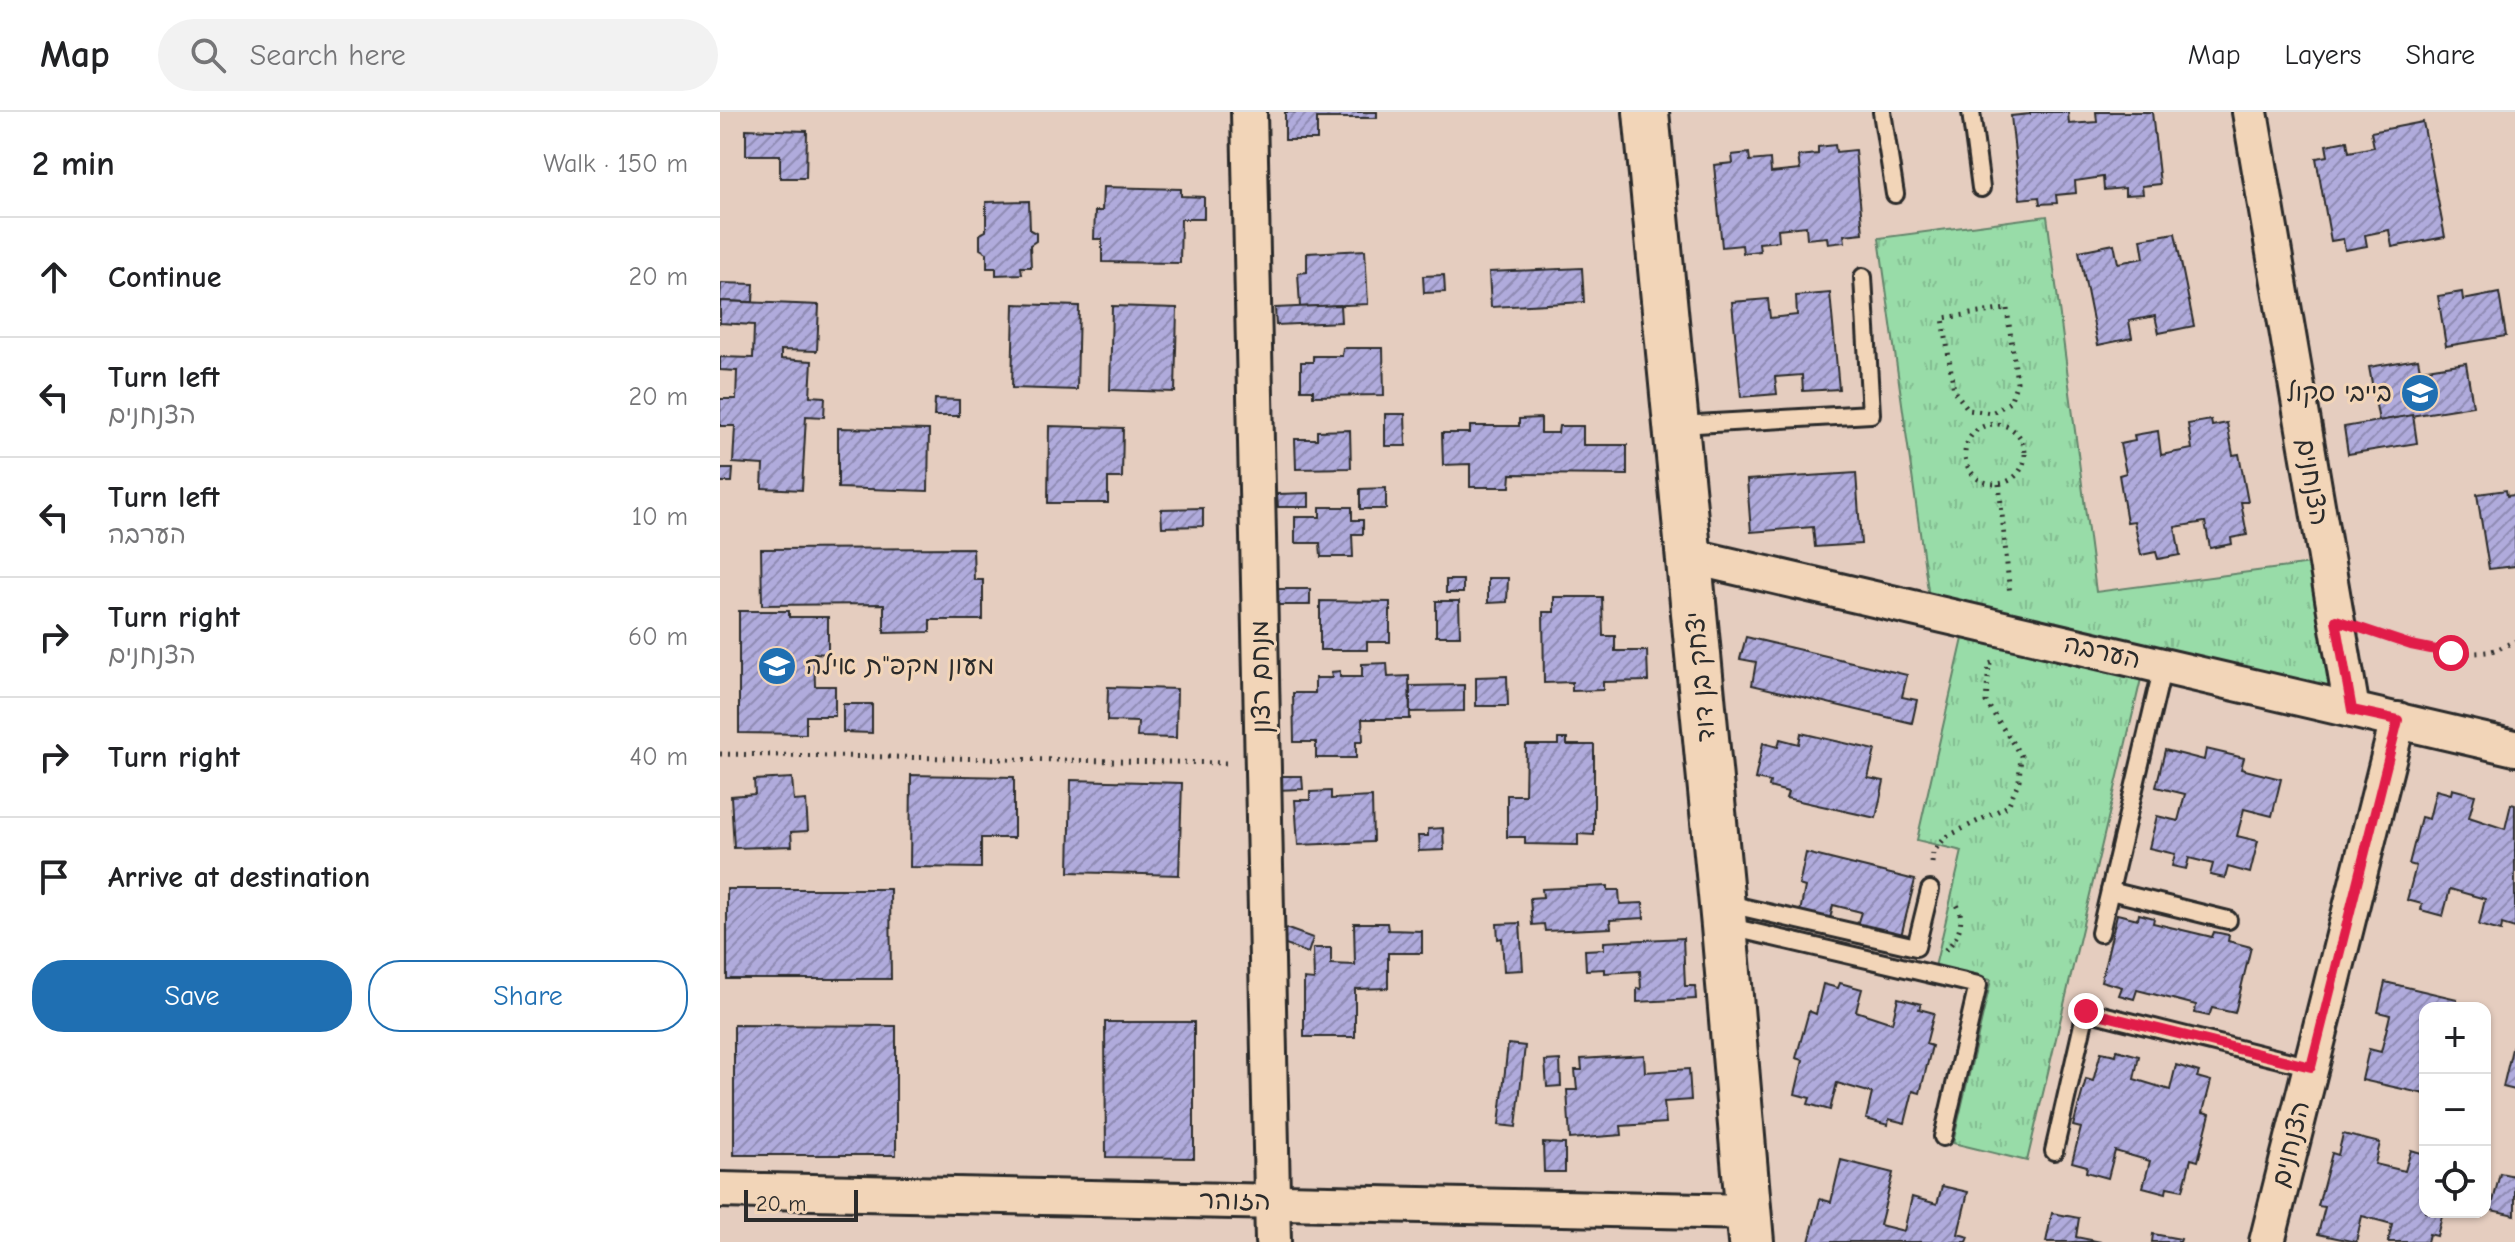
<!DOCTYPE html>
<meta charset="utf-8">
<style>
:root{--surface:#fff;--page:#f2f2f2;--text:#202124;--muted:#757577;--line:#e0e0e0;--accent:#1f6fb2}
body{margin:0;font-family:"Comic Neue","Playpen Sans Hebrew",sans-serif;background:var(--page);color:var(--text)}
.controls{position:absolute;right:24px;bottom:24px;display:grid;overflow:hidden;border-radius:16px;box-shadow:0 2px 6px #0004}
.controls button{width:72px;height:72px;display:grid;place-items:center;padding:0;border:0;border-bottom:2px solid var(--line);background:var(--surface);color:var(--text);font:40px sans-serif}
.scale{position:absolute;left:24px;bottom:20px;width:114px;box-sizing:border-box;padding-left:8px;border:4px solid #2b2b2b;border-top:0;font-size:22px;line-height:28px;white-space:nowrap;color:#2b2b2b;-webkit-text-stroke:6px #f2d5b8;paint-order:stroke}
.stop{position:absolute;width:24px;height:24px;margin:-18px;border:6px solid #e11d48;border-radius:50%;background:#fff}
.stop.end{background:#e11d48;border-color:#fff;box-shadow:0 2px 8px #0008}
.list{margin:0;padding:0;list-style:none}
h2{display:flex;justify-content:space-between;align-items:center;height:104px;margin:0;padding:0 32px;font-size:34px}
h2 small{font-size:26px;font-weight:400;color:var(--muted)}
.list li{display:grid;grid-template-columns:52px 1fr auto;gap:24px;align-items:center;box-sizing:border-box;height:120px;padding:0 32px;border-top:2px solid var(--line)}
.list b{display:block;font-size:30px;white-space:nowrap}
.list p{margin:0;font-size:26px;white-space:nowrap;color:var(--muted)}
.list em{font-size:26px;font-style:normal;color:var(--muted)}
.actions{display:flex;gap:16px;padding:24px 32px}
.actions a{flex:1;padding:18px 0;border:2px solid var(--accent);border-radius:32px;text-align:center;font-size:28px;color:var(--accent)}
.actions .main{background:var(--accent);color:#fff}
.icon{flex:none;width:44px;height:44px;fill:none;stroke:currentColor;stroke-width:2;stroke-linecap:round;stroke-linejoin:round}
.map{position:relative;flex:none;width:1795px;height:1130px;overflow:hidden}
header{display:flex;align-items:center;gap:48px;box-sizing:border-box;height:112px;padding:0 40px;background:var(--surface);border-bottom:2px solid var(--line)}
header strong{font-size:38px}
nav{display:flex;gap:44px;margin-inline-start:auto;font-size:28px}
.search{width:560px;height:72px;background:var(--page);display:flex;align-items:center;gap:20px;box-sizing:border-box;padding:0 28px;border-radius:44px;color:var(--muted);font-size:30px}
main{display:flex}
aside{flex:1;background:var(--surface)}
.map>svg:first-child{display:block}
.park{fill:url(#park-tufts);stroke:#62846a;stroke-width:2}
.building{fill:url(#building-hatch);stroke:#2b2b2b;stroke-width:2}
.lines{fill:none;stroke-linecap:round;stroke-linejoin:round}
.lane-casing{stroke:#2b2b2b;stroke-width:22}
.street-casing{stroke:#2b2b2b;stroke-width:40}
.secondary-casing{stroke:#2b2b2b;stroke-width:50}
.path{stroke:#2b2b2b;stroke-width:5;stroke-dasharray:2 6;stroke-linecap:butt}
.lane{stroke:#f2d5b8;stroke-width:16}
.street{stroke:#f2d5b8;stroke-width:34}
.secondary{stroke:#f2d5b8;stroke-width:44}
.route{stroke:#e11d48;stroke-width:10}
.labels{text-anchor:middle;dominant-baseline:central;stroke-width:6;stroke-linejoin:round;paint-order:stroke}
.poi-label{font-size:26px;fill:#2b2b2b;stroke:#f2d5b8;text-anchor:end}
.street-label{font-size:26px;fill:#2b2b2b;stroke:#f2d5b8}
</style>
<header>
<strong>Map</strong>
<div class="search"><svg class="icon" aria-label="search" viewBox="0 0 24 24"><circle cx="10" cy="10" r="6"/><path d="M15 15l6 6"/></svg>Search here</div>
<nav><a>Map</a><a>Layers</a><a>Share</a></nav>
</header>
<main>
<aside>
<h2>2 min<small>Walk · 150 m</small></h2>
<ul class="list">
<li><svg class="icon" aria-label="ahead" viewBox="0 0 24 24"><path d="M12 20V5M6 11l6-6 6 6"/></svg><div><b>Continue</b></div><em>20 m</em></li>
<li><svg class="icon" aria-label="left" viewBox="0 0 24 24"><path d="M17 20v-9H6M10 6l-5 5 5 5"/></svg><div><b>Turn left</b><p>הצנחנים</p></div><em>20 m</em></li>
<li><svg class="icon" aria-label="left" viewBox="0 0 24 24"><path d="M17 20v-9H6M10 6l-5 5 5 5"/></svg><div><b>Turn left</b><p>הערבה</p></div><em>10 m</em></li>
<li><svg class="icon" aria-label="right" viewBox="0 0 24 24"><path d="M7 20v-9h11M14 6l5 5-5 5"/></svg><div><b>Turn right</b><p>הצנחנים</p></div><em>60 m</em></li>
<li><svg class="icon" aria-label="right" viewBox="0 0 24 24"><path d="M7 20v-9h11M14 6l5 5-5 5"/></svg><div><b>Turn right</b></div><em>40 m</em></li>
<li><svg class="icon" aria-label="arrive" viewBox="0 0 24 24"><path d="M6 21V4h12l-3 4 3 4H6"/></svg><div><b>Arrive at destination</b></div></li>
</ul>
<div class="actions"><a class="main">Save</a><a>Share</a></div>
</aside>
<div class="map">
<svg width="1795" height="1130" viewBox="0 0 1795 1130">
<defs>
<pattern id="park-tufts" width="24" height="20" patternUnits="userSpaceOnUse" patternTransform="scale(2)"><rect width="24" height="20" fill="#98dca8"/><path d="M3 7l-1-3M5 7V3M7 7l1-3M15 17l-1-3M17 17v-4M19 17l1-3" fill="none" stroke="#83bd91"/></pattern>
<pattern id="building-hatch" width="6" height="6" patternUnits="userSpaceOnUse" patternTransform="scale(2)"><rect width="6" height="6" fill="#b0abdc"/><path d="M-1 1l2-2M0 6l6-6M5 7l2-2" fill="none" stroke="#8f8bb3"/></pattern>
</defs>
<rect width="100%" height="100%" fill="#e5cdbf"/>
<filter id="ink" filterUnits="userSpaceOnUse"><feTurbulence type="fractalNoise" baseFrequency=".0125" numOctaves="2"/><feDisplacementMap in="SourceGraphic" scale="16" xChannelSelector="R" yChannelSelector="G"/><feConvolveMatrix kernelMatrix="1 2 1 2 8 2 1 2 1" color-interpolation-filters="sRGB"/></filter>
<g filter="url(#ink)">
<!-- park -->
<polygon class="park" points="1327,104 1376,480 1606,450 1632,598 1425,550 1307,1049 1233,1031 1271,868 1215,855 1242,739 1197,728 1247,509 1211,500 1159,126"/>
<!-- building -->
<g class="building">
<polygon points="565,0 657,0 657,6 597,6 597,28 565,28"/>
<polygon points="1310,0 1348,0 1349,12 1377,10 1376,0 1432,0 1440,72 1422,74 1423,82 1405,83 1405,76 1384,78 1383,65 1355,69 1356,81 1336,83 1337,91 1320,92 1319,85 1300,87 1291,4 1310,2"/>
<polygon points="1703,10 1725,125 1672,135 1669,118 1645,123 1647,134 1625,138 1623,127 1611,129 1596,46 1608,44 1606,33 1627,29 1629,40 1654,35 1651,20"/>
<polygon points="26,17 87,19 86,66 60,66 60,43 26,43"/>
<polygon points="1115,33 1116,40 1135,38 1143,121 1124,123 1125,130 1108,132 1107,125 1087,127 1086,114 1058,117 1059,129 1039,131 1040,139 1023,141 1022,133 1002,135 994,53 1013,51 1012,43 1029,41 1030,49 1050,47 1051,61 1080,58 1078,44 1098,42 1098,35"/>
<polygon points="383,75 461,77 461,84 484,85 484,107 461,107 460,151 382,150 382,127 374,127 375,99 382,99"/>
<polygon points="309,89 310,118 316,121 316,129 310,133 311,155 301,155 302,162 276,163 276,156 267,156 267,141 260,137 260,122 266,119 266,90"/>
<polygon points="1455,121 1474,214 1439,221 1435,204 1409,209 1412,226 1378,233 1359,139 1394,132 1398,151 1424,146 1421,127"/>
<polygon points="645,138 648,192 580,195 578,161 587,160 587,141"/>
<polygon points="862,156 864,190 771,195 769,160"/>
<polygon points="724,163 725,180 704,181 703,164"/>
<polygon points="1,171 34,172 33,190 0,189"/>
<polygon points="1742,180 1743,188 1779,181 1786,224 1726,234 1718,184"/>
<polygon points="1110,181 1119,277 1083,279 1082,263 1055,265 1057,282 1021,285 1012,190 1048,187 1050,206 1077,203 1076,184"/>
<polygon points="0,189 99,193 97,239 61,238 61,247 92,249 90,284 105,285 104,305 86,304 82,378 42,376 43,353 13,351 15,314 0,314 0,287 16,287 17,259 0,258 0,245 33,246 34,213 0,211"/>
<polygon points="294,192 359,194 357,278 292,276"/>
<polygon points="620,193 621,210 556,213 555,196"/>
<polygon points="392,194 457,196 455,280 390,278"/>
<polygon points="623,236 663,236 664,283 593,284 593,278 581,278 581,250 593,250 593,244 622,244"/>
<polygon points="1698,247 1700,258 1746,251 1753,294 1659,309 1649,255"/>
<polygon points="215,287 239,288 239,304 214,304"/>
<polygon points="665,302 685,302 686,334 665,334"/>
<polygon points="1693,303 1697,331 1628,342 1624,315"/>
<polygon points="821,306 821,321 838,321 839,314 863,314 863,333 907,333 907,363 791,362 790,375 750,375 750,352 723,353 722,321 750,321 750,314 799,314 799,307"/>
<polygon points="1491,308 1492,314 1507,311 1513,343 1519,342 1528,390 1521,390 1527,423 1511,426 1512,432 1490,436 1485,410 1455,415 1460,443 1438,447 1436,440 1421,443 1414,409 1407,410 1399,363 1406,361 1400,332 1415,329 1414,323 1438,319 1441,343 1472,337 1468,312"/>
<polygon points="329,314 403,316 402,366 388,366 388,391 328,391"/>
<polygon points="118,316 209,318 208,379 118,376"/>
<polygon points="630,318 631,356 576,357 575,327 597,327 597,319"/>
<polygon points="0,357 13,357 12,370 0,370"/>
<polygon points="1136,361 1141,432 1095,435 1093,415 1031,420 1027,368"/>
<polygon points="666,376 666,397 640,397 640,377"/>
<polygon points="1786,378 1787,384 1795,383 1795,454 1769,457 1757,382"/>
<polygon points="589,381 589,395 558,395 557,382"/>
<polygon points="600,395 632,395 632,408 643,408 643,422 632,422 633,445 601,445 600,431 575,431 575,405 600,405"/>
<polygon points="483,396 483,414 442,415 441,397"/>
<polygon points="253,436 254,468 263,468 263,508 210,508 210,520 164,521 164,492 42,493 41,437"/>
<polygon points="768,466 788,466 787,490 768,491"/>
<rect x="726" y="468" width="17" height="13"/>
<rect x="558" y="477" width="32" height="16"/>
<polygon points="834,485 882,485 883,524 895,524 895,539 927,539 928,569 883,570 883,578 852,579 852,570 824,571 823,500 834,500"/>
<polygon points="600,489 670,490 670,530 647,530 647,538 600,538"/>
<polygon points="716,489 739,489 740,524 716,524"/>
<polygon points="19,499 69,499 69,505 108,505 108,542 94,541 95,574 115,574 115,604 86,604 86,622 19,621"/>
<polygon points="1026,525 1187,563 1182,585 1197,588 1192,611 1032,573 1036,550 1020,547"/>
<polygon points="667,551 668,565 689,564 690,607 642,607 643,629 636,629 636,646 596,646 596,630 574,630 573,581 595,581 595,566 612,566 611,560 620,559 620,565 642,565 642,552"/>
<polygon points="787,564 788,594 756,594 756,565"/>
<polygon points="744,573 744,599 690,600 690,574"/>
<polygon points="388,575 457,577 456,626 417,625 418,610 387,609"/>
<polygon points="123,592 152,592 152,621 123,620"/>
<polygon points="1081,621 1155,638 1148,666 1164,669 1156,706 1066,686 1068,680 1049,675 1050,670 1035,667 1043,631 1058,635 1060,627 1079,632"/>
<polygon points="838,627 847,627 847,633 874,633 874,723 858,722 858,733 805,732 805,725 787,725 787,683 805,683 806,633 838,633"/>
<polygon points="1486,637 1524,646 1521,657 1561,667 1552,704 1524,697 1517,724 1538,729 1530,761 1508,755 1505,766 1490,763 1493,752 1469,746 1466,757 1452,754 1455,742 1429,736 1437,704 1458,709 1465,682 1436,675 1445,638 1484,648"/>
<polygon points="191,663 294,665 294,726 261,726 261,756 190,755"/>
<polygon points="554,664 582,664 583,677 555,678"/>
<polygon points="72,666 74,689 86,688 88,719 71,720 72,734 14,736 11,684 35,682 34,668"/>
<polygon points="351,668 462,671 459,763 349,760"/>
<polygon points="1732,677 1755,683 1749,705 1785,717 1791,692 1795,693 1795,816 1782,812 1781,819 1759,813 1765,787 1730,777 1723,804 1701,798 1702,792 1687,788 1696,754 1689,752 1701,705 1709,707 1716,678 1731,682"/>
<polygon points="611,679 611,687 652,685 653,730 578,733 575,688 590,688 590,680"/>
<polygon points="723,716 724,738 699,739 698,724 708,724 708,717"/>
<polygon points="1086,741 1195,768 1181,824 1137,813 1141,800 1113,793 1110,807 1080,800 1085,775 1079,773"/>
<polygon points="888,774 888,778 899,778 900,792 923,791 924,806 890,808 891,816 825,819 824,812 812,813 810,786 823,785 822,777"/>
<polygon points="7,777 170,777 171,867 7,867"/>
<polygon points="1397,802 1418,807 1419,802 1434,806 1433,811 1492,825 1494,820 1509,823 1508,829 1531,835 1515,901 1492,896 1489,904 1475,901 1476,893 1417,878 1414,887 1399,883 1402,875 1381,869"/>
<polygon points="634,811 667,811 668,818 702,819 702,841 668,841 668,876 635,877 635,925 584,925 584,867 594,868 593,836 611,836 611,852 635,853"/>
<polygon points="800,811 803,858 784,859 782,826 778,827 777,812"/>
<polygon points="565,816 593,826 588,841 560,831"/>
<polygon points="963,826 965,874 975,874 976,887 917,890 917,876 921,877 920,859 885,861 885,857 866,858 865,838 884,837 884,830"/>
<polygon points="1665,870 1737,887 1735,896 1705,896 1705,982 1642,968 1649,937 1661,940 1670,903 1658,900"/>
<polygon points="1120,871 1142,877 1136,899 1172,911 1178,886 1201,892 1199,897 1214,901 1206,932 1212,934 1200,981 1193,979 1185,1011 1169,1007 1168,1013 1146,1007 1152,981 1117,971 1110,998 1088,992 1090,986 1075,982 1083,948 1076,946 1089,899 1096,902 1103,872 1118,876"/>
<polygon points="385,910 474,910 474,1046 386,1045"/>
<polygon points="14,913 176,914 176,1043 14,1043"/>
<polygon points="1795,924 1795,978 1783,975"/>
<polygon points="788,932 805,934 796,1015 779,1013"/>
<polygon points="1397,938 1419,944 1414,967 1450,978 1456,953 1479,960 1477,965 1491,969 1483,1000 1490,1002 1478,1049 1471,1047 1463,1078 1447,1075 1446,1081 1423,1075 1430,1049 1395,1039 1388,1066 1366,1060 1367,1054 1352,1050 1361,1016 1353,1014 1366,967 1373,969 1381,940 1396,943"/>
<polygon points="924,943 925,960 969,957 971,988 944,990 946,1011 901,1014 902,1023 850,1027 847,978 857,978 855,958 862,958 861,947"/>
<polygon points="840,948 841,974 827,975 825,949"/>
<polygon points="1623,1022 1660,1031 1655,1052 1685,1059 1691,1038 1705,1042 1705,1100 1723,1100 1717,1124 1709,1122 1707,1130 1668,1130 1672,1112 1642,1104 1636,1130 1598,1122 1605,1095 1598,1094 1612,1041 1618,1043"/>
<polygon points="823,1031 845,1032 845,1060 824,1060"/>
<polygon points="1121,1048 1173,1061 1160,1113 1184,1119 1192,1085 1217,1092 1222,1074 1248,1080 1238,1122 1249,1125 1247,1130 1089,1130 1100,1087 1111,1090"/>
<polygon points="1780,1061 1795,1064 1795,1103 1771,1098"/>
<polygon points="1332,1101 1359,1106 1356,1125 1381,1130 1326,1130"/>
<polygon points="1433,1122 1461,1127 1460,1130 1432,1130"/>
</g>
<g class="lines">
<defs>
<g id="lane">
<polyline points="1162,0 1175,82"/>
<polyline points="1251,0 1261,76"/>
<polyline points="959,313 1151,302 1143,165"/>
<polyline points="1390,779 1508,808"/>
<polyline points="1004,791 1196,835 1210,778"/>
<polyline points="1006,814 1258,873 1223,1025"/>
<polyline points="1380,821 1443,554"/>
<polyline points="1334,1039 1366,899 1591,955"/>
</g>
<g id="street">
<polyline points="529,0 553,1130"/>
<polyline points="1530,0 1632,598"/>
<polyline points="969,444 1795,636"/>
<polyline points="0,1078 1030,1100"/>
<polyline points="1547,1130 1678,608"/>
</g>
<polyline id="secondary" points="926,0 1004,814 1031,1130"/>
</defs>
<!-- lane casing -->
<use href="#lane" class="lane-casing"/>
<!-- street casing -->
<use href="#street" class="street-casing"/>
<!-- secondary casing -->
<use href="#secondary" class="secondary-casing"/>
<!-- path -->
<g class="path">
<polygon points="1287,197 1297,270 1290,290 1272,301 1249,298 1234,279 1223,206"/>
<circle cx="1275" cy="342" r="30"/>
<polyline points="1279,372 1290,483"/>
<path d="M 1655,521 C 1691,533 1728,545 1766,540 C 1776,539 1786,533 1795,529"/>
<polyline points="0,642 507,651"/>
<polyline points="1212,751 1213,740 1226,725 1288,694 1299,668 1301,644 1266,590 1269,552 1272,551"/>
<path d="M 1225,838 C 1239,826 1246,807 1236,791"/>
</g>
<!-- lane -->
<use href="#lane" class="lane"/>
<!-- street -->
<use href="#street" class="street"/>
<!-- secondary -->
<use href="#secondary" class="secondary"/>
</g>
</g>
<g class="lines" filter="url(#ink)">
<!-- route -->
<polyline class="route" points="1366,899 1591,955 1678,608 1632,598 1616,508 1691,533 1731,541"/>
</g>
<!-- icons -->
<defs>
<symbol id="school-disc" viewBox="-11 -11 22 22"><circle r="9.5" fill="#1f6fb2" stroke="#f2d5b8"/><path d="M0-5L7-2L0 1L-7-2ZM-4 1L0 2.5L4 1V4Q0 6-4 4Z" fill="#fff"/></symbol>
</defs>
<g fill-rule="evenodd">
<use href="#school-disc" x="1678" y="259" width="44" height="44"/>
<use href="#school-disc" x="35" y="532" width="44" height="44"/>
</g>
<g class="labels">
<!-- poi labels -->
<g class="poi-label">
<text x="1672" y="281">בייבי סקול</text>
<text x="85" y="554" text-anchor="start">מעון מקפ"ת אילה</text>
</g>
<!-- street labels -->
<g class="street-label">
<text transform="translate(1592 370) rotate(80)">הצנחנים</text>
<text transform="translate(1382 540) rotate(13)">הערבה</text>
<text transform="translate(541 565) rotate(-91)">מנחם רצון</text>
<text transform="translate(981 565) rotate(-95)">יצחק בן דוד</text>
<text transform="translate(1571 1032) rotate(-76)">הצנחנים</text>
<text transform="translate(515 1089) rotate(1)">הזוהר</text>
</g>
</g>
</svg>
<div class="controls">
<button>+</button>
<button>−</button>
<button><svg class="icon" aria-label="locate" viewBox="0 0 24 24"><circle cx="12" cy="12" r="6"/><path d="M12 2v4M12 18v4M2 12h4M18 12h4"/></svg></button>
</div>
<div class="scale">20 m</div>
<div class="stop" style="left:1731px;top:541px"></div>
<div class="stop end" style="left:1366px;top:899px"></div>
</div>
</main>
